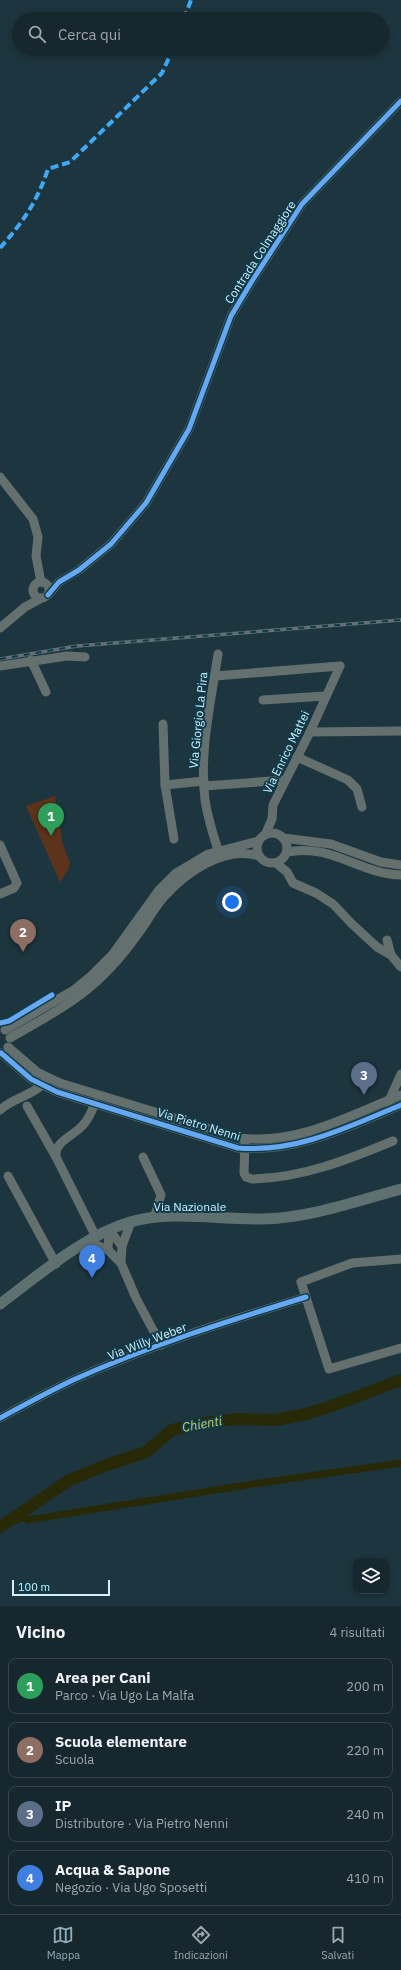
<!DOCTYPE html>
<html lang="it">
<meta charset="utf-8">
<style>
:root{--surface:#16282e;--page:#23343a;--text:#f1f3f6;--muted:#9ea6aa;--line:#35444a;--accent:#93aeba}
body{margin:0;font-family:"IBM Plex Sans",sans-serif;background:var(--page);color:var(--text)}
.controls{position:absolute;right:12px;bottom:12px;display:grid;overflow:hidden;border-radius:8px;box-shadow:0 2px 6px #0003}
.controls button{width:36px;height:36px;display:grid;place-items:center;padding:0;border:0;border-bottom:1px solid var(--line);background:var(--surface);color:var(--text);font:20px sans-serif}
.scale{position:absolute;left:12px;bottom:10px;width:98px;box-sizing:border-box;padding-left:4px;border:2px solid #d2effd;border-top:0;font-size:11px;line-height:14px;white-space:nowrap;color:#d2effd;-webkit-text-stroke:3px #103b4b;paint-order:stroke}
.you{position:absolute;left:232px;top:902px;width:14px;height:14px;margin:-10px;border:3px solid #fff;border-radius:50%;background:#1a73e8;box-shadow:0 0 0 6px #1a73e833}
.badge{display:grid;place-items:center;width:26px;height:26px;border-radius:50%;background:var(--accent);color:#fff;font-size:13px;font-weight:700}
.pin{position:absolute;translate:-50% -33px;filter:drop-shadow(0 1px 2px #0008)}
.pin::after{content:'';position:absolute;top:21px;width:14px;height:12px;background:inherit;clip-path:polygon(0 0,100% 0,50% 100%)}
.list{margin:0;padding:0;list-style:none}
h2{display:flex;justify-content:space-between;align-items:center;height:52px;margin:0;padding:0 16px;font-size:17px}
h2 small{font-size:13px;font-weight:400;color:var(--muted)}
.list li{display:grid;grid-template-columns:26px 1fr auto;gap:12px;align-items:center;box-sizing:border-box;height:56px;margin:0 8px 8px;padding:0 8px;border:1px solid var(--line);border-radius:8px}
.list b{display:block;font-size:15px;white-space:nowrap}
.list p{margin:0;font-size:13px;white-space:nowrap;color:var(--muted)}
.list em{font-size:13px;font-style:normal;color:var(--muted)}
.icon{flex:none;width:22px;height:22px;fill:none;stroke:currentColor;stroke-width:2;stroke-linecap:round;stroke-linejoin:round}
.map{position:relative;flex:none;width:401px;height:1606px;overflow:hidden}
.search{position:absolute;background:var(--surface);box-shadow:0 2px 6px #0003;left:12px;right:12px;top:12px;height:44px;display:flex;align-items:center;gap:10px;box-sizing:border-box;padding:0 14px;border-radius:22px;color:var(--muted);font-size:15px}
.sheet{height:308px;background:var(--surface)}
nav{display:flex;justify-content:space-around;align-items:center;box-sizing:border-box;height:56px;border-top:1px solid var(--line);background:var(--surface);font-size:11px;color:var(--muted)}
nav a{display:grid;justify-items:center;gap:2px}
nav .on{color:var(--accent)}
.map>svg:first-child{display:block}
.green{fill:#5d331b}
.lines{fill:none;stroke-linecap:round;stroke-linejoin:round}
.canal{stroke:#282907;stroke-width:7}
.river{stroke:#282907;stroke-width:12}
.minor{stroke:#63706e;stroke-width:9}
.major{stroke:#5e7070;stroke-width:11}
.rail-casing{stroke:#627175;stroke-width:3.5}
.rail{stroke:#103b4b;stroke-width:2;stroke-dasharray:6;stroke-linecap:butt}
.quiet{stroke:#3fa9f5;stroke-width:4;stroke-dasharray:8 4;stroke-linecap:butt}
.cycleway-casing{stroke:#103b4b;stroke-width:8}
.cycleway{stroke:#66a8f1;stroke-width:5}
.labels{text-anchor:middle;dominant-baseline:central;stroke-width:4;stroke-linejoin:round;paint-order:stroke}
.street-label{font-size:12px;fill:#d2effd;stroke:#103b4b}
.water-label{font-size:13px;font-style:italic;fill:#cdcb68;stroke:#103b4b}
</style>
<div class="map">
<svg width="401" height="1606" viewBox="0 0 401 1606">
<rect width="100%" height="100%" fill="#1d353e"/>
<!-- green -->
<polygon class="green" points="55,796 63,845 70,863 68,870 60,882 26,806"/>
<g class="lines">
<!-- canal -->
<polyline class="canal" points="7,1524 24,1517 28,1520 253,1484 401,1463"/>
<!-- river -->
<polyline class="river" points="0,1527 68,1481 101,1467 146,1452 172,1430 212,1422 236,1419 275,1420 306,1414 329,1407 401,1380"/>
<!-- minor -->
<g class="minor">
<polyline points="0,477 33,519 38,537 36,556 41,582"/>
<circle cx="41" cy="590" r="8"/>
<polyline points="48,595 59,582 79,570 111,544 146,503 189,429 231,316 252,281 302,204 401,101"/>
<polyline points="0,628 25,607 40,599"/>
<path d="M 218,654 C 211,702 199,752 205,800 C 208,819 214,838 220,856"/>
<polyline points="31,660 46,692"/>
<polyline points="0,666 67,656 85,657"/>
<polyline points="215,676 340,666"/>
<polyline points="263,700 325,696"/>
<polyline points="163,724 165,785 174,839"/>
<polyline points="310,732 401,731"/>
<polyline points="297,757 348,780 357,789 362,807"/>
<polyline points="165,785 204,781"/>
<polyline points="205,786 285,780"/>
<circle cx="272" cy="848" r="15"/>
<polyline points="265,835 272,819 273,805 310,732 340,666"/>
<polyline points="283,838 331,844 381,862 401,865"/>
<polyline points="0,845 17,883 14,888 0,894"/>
<path d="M 287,852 C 332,843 359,874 401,875"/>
<polyline points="276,863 287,872 293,883 316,893 333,904 352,924 377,947 391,955 401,967"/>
<polyline points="387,940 391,955"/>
<polyline points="5,1030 74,990 91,976 113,954 159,890 176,873 208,854 259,841"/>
<path d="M 10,1038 C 39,1021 71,1005 96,982 C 112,968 126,951 138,934 C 147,922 154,908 164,897 C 186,872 225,845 259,856"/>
<path d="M 8,1047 L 37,1072 L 60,1083 L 240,1138 C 297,1145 349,1116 401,1095"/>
<path d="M 1,1053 L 31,1079 L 57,1092 L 238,1148 C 296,1153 348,1127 401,1105"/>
<path d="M 95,1103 C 92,1111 89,1119 83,1125 C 74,1136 54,1141 56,1157 L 96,1237"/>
<polyline points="388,1103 401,1074"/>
<polyline points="27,1106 56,1157"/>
<path d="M 0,1110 C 13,1098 34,1095 45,1082"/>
<path d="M 245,1143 L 244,1173 L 246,1177 L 252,1179 C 302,1178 347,1160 393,1141"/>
<polyline points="143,1157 161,1195 154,1218"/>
<polyline points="8,1176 56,1264"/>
<polyline points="131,1222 122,1246 121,1263 136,1298 161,1345"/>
<polyline points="109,1230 122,1246"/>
<polyline points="85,1243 96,1245 108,1250 121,1263"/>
<polyline points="108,1250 109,1230"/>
<polyline points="401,1259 352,1263 301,1282 329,1369 401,1348"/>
<path d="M 0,1418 C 24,1405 48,1392 73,1380 C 148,1346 228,1321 306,1297"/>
</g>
<!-- major -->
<path class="major" d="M 0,1304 C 39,1275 83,1236 130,1222 C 172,1210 219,1220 262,1219 C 310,1218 356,1201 401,1189"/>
<defs>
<polyline id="rail" points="0,659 77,646 401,620"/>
</defs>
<!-- rail casing -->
<use href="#rail" class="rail-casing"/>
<!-- rail -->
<use href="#rail" class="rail"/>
<!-- quiet -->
<g class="quiet">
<polyline points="184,19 191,0"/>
<path d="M 0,248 C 23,222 37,202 48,169 L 70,162 L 162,73 L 173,49"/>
</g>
<defs>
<g id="cycleway">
<polyline points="48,595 59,582 79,570 111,544 146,503 189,429 231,316 252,281 302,204 401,101"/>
<polyline points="0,1023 9,1021 52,995"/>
<path d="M 1,1053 L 31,1079 L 57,1092 L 238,1148 C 296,1153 348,1127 401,1105"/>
<path d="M 0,1418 C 24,1405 48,1392 73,1380 C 148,1346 228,1321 306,1297"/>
</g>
</defs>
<!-- cycleway casing -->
<use href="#cycleway" class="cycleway-casing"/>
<!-- cycleway -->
<use href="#cycleway" class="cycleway"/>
</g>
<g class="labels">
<!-- street labels -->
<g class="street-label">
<text transform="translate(260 252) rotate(-57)">Contrada Colmaggiore</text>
<text transform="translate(198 720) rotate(-84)">Via Giorgio La Pira</text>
<text transform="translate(286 752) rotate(-64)">Via Enrico Mattei</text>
<text transform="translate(199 1124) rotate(17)">Via Pietro Nenni</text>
<text x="190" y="1206">Via Nazionale</text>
<text transform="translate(147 1341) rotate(-21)">Via Willy Weber</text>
</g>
<!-- water labels -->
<g class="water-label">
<text transform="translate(202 1424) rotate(-10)">Chienti</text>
</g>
</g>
</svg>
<div class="controls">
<button><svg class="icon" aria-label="layers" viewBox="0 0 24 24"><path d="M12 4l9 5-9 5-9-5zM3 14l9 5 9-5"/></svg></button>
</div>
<div class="scale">100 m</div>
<div class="you"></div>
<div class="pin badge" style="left:51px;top:836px;background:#2e9e5b">1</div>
<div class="pin badge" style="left:23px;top:952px;background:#8d6e63">2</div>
<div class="pin badge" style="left:364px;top:1095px;background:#5c6f8a">3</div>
<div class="pin badge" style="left:92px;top:1278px;background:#3f7fe0">4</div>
<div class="search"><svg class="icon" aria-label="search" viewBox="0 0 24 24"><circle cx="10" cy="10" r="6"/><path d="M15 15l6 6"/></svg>Cerca qui</div>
</div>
<section class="sheet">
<h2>Vicino<small>4 risultati</small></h2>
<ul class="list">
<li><span class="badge" style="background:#2e9e5b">1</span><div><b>Area per Cani</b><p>Parco · Via Ugo La Malfa</p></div><em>200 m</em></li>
<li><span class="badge" style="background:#8d6e63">2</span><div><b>Scuola elementare</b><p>Scuola</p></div><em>220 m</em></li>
<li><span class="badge" style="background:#5c6f8a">3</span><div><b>IP</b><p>Distributore · Via Pietro Nenni</p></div><em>240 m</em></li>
<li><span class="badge" style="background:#3f7fe0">4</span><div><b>Acqua &amp; Sapone</b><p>Negozio · Via Ugo Sposetti</p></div><em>410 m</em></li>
</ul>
</section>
<nav>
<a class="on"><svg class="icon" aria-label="map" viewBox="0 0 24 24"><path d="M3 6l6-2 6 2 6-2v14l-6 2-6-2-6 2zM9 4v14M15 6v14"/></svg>Mappa</a>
<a><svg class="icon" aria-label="directions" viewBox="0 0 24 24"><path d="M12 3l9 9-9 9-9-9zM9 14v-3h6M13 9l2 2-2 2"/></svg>Indicazioni</a>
<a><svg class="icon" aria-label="saved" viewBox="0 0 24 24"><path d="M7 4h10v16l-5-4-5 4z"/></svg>Salvati</a>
</nav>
